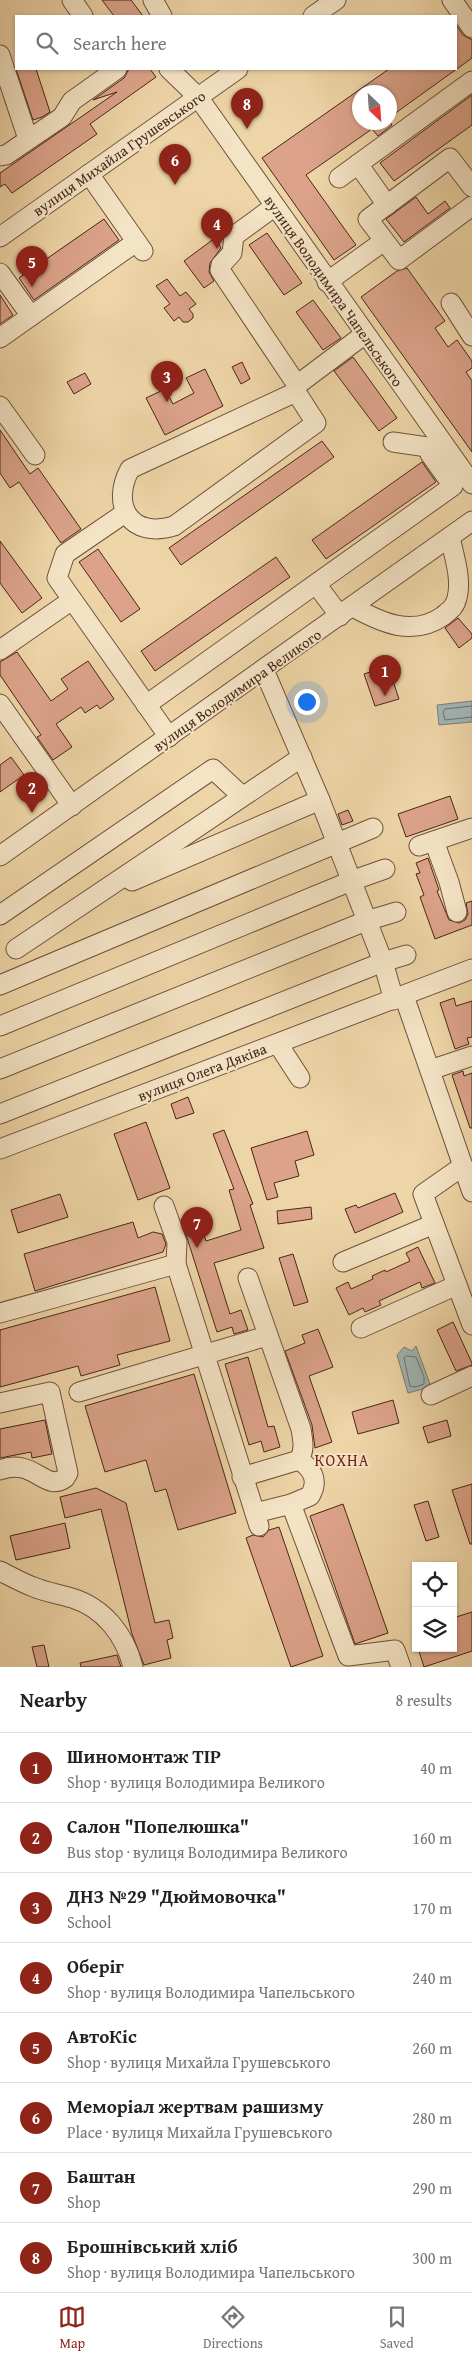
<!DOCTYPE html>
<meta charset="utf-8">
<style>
:root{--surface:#fff;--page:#f6f6f6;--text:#222;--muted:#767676;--line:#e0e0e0;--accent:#8f2418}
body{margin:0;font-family:"Gentium Book Plus",serif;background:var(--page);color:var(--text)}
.controls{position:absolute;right:15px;bottom:15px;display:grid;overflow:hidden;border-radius:0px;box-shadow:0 1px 4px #0004}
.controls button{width:45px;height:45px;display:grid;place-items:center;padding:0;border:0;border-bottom:1px solid var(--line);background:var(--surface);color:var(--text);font:25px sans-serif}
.compass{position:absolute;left:352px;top:85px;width:45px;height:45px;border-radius:50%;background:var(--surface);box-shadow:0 1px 4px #0004;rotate:155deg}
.you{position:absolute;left:306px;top:701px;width:18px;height:18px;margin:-12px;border:4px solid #fff;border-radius:50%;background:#1a73e8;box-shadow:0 0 0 8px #1a73e833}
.badge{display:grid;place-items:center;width:32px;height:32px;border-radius:50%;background:var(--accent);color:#fff;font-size:16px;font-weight:700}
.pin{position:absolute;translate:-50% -41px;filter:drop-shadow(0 1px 2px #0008)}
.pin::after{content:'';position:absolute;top:26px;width:18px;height:15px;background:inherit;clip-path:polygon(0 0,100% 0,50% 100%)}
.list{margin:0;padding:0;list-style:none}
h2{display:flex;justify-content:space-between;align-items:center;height:65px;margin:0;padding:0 20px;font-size:21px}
h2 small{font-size:16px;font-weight:400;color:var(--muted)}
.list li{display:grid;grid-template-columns:32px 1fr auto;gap:15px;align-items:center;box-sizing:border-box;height:70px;padding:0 20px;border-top:1px solid var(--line)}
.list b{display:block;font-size:19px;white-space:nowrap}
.list p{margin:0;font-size:16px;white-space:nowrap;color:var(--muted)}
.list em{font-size:16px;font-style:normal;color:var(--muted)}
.icon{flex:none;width:28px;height:28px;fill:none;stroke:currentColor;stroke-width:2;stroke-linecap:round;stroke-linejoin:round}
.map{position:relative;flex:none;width:472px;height:1667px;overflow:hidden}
.search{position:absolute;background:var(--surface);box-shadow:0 1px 4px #0004;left:15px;right:15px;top:15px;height:55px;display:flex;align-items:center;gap:12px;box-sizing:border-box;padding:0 18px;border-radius:0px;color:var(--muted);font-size:19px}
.sheet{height:625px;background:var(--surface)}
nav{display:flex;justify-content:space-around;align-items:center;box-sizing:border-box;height:70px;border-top:1px solid var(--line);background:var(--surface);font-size:14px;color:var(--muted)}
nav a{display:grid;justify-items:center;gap:2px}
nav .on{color:var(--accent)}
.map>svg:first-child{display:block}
.water{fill:#9fb5b4;stroke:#7c7c76}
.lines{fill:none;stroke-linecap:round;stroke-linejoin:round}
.shore{stroke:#736e66;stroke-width:1}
.building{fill:#dca38a;stroke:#472719}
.minor-casing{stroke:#71523c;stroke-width:21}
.minor{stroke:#f4e4c6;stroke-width:19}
.labels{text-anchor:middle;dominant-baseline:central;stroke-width:4;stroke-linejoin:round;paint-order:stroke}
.street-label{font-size:15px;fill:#472719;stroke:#f4e4c6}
.neighbourhood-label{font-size:16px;letter-spacing:1px;fill:#7a1f14;stroke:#f4e4c6}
</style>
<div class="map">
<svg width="472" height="1667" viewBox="0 0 472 1667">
<rect width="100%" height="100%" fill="#eed5a7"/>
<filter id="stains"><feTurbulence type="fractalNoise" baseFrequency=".004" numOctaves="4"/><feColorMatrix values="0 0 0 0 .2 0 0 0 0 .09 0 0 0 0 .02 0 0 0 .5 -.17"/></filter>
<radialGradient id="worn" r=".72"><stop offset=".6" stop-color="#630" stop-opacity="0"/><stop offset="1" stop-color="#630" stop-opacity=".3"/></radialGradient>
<!-- water -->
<g class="water">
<polygon points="472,701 472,722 439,725 437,705"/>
<polygon points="416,1346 430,1384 427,1388 408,1393 397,1355 404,1347 412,1351"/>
</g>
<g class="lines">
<!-- shore -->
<g class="shore">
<polyline points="472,706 445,709 443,712 445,720 472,717"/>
<polygon points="407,1356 416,1357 424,1377 424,1384 415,1387 410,1386 404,1358"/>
</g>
</g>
<!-- building -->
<g class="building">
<polygon points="102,0 131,0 143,16 114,16"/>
<polygon points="456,25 463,35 472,40 472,58 390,117 390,92 360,92 360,122 390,122 392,125 378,136 372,129 306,175 356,245 334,260 262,158 389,69 456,69"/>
<polygon points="16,69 36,69 50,112 42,117 33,120"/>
<polygon points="129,69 150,69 156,77 90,124 97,134 12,193 5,184 0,187 0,173 117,92 93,100 124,78"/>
<polygon points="472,95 472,125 394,181 380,163"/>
<polygon points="416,197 428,214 445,201 450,208 404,242 386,219"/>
<polygon points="104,219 119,240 34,300 19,278"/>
<polygon points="267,233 302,283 284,295 249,245"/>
<polygon points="215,238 221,248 210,263 209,272 214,281 204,288 184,261"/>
<polygon points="407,268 445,321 435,328 448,347 457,340 472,361 472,368 466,372 472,381 472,452 361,297 397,271"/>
<polygon points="167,279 180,296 186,292 196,304 189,309 193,314 193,318 188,322 183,322 179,317 174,321 164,308 170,304 156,286"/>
<polygon points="0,295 13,315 0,324"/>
<polygon points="313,300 341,338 323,350 296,312"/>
<polygon points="353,357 397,418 379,431 334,371"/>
<polygon points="242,362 250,379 241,384 232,367"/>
<polygon points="205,369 223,406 165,435 146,398 165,389 173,404 194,393 186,378"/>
<polygon points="85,373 91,384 74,394 67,382"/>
<polygon points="0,430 30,474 38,468 81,529 61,543 19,482 10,488 0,473"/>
<polygon points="322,441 334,457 181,565 169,548"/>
<polygon points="422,462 436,482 326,559 312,540"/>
<polygon points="0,541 42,598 22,613 0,583"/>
<polygon points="98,549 140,609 121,622 79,562"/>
<polygon points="276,557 290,577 155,671 141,651"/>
<polygon points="458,618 472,634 472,638 459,648 445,628"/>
<polygon points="17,652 51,701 68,689 61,679 88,661 114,699 100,709 97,705 85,713 81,707 56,724 72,747 53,760 37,737 41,735 0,675 0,662"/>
<polygon points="388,666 399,699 375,706 364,674"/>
<polygon points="11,757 24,775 0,792 0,765"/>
<polygon points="450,796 458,819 406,837 398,814"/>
<polygon points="348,810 353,821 342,825 338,814"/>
<polygon points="428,858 439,890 437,891 449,920 459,923 465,920 468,914 466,903 472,901 472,925 435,939 420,897 424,895 416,874 420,873 416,863"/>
<polygon points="454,998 456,1006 472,1001 472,1037 467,1038 469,1044 455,1049 440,1003"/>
<polygon points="463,1071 464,1076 472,1073 472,1128 470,1128 452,1075"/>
<polygon points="188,1097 194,1113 176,1119 171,1104"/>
<polygon points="146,1122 170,1188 138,1200 114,1134"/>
<polygon points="224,1130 253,1204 250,1205 264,1248 214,1263 230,1314 241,1310 248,1330 234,1334 232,1327 217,1332 181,1219 197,1214 206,1241 241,1230 229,1190 234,1189 213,1134"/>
<polygon points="307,1131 314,1155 295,1161 299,1176 274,1183 278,1197 267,1200 251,1148"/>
<polygon points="395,1193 403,1212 355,1233 345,1209 356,1205 358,1208"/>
<polygon points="60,1194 68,1217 18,1233 11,1210"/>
<polygon points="311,1207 312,1219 278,1224 277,1211"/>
<polygon points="133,1222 138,1238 153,1232 162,1234 166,1244 163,1252 35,1291 24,1254"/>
<polygon points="418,1247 435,1283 422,1288 420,1282 379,1301 381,1305 365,1312 363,1308 349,1315 336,1288 348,1282 351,1289 373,1279 372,1276 385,1270 386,1272 410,1261 406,1253"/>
<polygon points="293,1254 308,1302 294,1306 279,1258"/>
<polygon points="155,1287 170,1341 117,1355 120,1365 81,1376 78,1366 0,1387 0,1330"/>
<polygon points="453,1322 472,1363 472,1365 456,1371 437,1330"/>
<polygon points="318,1329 333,1367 309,1376 332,1442 315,1448 312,1425 285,1351 305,1343 302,1335"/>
<polygon points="248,1357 268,1427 274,1426 280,1447 264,1452 261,1441 249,1445 225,1364"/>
<polygon points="194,1374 236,1513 178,1530 166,1489 155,1492 146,1460 105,1472 85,1406"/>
<polygon points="393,1400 399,1423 358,1434 352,1412"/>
<polygon points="45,1420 52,1454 32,1458 31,1452 0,1458 0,1429"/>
<polygon points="447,1420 451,1436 428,1443 423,1427"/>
<polygon points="472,1484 472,1544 470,1544 452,1490"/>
<polygon points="96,1488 126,1503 155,1623 169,1620 173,1638 167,1640 171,1658 144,1665 132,1634 101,1509 65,1518 60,1497"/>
<polygon points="428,1501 439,1537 426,1541 414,1505"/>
<polygon points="343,1504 388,1633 355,1644 310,1516"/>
<polygon points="65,1523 70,1548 16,1560 10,1536"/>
<polygon points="279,1527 323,1656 291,1667 246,1538 253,1535 263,1537 269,1530"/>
<polygon points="472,1612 472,1651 424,1667 418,1648 453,1648 453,1618"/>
<polygon points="44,1645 49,1667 37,1667 32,1647"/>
<polygon points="117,1655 121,1667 81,1667 80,1663"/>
</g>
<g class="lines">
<defs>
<g id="minor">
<polyline points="72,0 83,16"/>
<polyline points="153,0 162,16"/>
<polyline points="452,0 472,28"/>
<polyline points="313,16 336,0"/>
<polyline points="0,55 28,139"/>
<polyline points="169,69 198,97 472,484"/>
<polyline points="0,156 6,155 62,117 72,101 117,69"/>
<polyline points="358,164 387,205"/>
<polyline points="89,174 143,251"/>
<polyline points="339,178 472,81"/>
<polyline points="472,187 450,158 368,219 399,260 472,206"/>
<path d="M 275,206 L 234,236 L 232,253 L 221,265 L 220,270 L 297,385 L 296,392 L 316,423 L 174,526 C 131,539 110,506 130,469 L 296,392"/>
<polyline points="0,237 238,69"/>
<polyline points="0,273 31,316"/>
<polyline points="327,282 384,241"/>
<polyline points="451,303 472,336"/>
<polyline points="0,338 136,242"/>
<polyline points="297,385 365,334"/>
<polyline points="0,406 35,455"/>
<polyline points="393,442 441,449"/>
<polyline points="125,513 65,554 57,578 169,737"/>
<polyline points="316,584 340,616"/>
<path d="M 353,607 C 382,623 413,637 443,616 C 450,610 455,607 457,598 C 462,579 454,556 450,537"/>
<polyline points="0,650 72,600"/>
<polyline points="264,670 320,800 383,962 394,1000"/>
<polyline points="0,704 72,806"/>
<polyline points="146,705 453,486 430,454 429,448"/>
<polyline points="434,841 449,882 457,912"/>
<polyline points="419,846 472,828"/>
<polyline points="0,856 472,521"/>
<polyline points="132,881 320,800"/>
<polyline points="0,915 213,769 242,796"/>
<polyline points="16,949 302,757"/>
<polyline points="0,985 373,828"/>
<polyline points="404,996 472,1192"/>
<polyline points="0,1026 351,881 385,869"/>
<polyline points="278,1044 300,1078"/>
<polyline points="0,1069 366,921 396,912"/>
<polyline points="430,1070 472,1056"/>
<polyline points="0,1114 383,962 406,955"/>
<polyline points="0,1149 472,969"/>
<polyline points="463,1166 423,1194 472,1325"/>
<polyline points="164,1206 177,1242 176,1264 259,1526"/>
<polyline points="343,1262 434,1224"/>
<polyline points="0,1313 176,1264"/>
<polyline points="361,1328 457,1285"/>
<polyline points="79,1392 267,1336"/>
<polyline points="431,1395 472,1376"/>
<path d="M 0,1403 L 50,1392 L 68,1473 L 65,1478 C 45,1493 34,1457 0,1470"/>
<path d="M 242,1477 L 299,1460 C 305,1450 303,1441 301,1429 L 248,1278"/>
<polyline points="291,1504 348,1656 395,1650 401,1667"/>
<path d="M 255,1513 L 291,1504 L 310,1496 C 319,1481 313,1469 299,1460"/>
<path d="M 0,1571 C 10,1576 21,1582 31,1586 C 44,1592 59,1594 72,1598 C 104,1608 125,1635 133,1667"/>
</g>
</defs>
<!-- minor casing -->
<use href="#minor" class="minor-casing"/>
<!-- minor -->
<use href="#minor" class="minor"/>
</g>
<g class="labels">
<!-- street labels -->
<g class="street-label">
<text transform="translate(119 153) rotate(-35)">вулиця Михайла Грушевського</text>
<text transform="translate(334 291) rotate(55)">вулиця Володимира Чапельського</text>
<text transform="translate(237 690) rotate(-35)">вулиця Володимира Великого</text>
<text transform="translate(202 1072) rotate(-21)">вулиця Олега Дяківа</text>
</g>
<!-- neighbourhood labels -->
<g class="neighbourhood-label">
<text x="342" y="1460">КОХНА</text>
</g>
</g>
<rect width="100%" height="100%" filter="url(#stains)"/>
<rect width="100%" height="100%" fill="url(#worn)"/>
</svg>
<div class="controls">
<button><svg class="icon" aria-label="locate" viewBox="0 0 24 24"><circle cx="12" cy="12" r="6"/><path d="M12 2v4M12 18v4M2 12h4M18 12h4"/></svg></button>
<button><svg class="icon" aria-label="layers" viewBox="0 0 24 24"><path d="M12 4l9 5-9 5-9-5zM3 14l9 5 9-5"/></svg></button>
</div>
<svg class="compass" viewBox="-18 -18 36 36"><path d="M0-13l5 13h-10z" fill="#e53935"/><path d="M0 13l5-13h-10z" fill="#767676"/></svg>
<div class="you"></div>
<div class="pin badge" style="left:385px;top:696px">1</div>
<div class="pin badge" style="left:32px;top:813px">2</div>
<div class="pin badge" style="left:167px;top:402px">3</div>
<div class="pin badge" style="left:217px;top:249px">4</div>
<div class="pin badge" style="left:32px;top:287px">5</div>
<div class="pin badge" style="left:175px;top:185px">6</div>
<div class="pin badge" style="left:197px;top:1248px">7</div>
<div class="pin badge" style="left:247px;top:129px">8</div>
<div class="search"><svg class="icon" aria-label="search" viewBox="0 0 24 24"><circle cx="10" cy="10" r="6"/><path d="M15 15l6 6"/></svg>Search here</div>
</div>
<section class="sheet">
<h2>Nearby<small>8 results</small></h2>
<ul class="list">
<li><span class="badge">1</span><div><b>Шиномонтаж ТІР</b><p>Shop · вулиця Володимира Великого</p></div><em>40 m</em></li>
<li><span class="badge">2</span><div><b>Салон &quot;Попелюшка&quot;</b><p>Bus stop · вулиця Володимира Великого</p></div><em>160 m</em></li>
<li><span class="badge">3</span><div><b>ДНЗ №29 &quot;Дюймовочка&quot;</b><p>School</p></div><em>170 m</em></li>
<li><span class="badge">4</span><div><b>Оберіг</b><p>Shop · вулиця Володимира Чапельського</p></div><em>240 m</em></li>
<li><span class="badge">5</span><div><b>АвтоКіс</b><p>Shop · вулиця Михайла Грушевського</p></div><em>260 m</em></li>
<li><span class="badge">6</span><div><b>Меморіал жертвам рашизму</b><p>Place · вулиця Михайла Грушевського</p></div><em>280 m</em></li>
<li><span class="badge">7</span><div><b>Баштан</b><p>Shop</p></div><em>290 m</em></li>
<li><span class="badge">8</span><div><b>Брошнівський хліб</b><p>Shop · вулиця Володимира Чапельського</p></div><em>300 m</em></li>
</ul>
</section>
<nav>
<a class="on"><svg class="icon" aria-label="map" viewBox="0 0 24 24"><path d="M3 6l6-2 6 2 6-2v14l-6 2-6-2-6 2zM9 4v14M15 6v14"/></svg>Map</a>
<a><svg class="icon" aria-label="directions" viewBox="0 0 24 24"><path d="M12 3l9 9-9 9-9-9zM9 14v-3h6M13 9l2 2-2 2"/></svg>Directions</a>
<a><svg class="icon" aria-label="saved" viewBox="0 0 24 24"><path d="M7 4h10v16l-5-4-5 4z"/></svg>Saved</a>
</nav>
